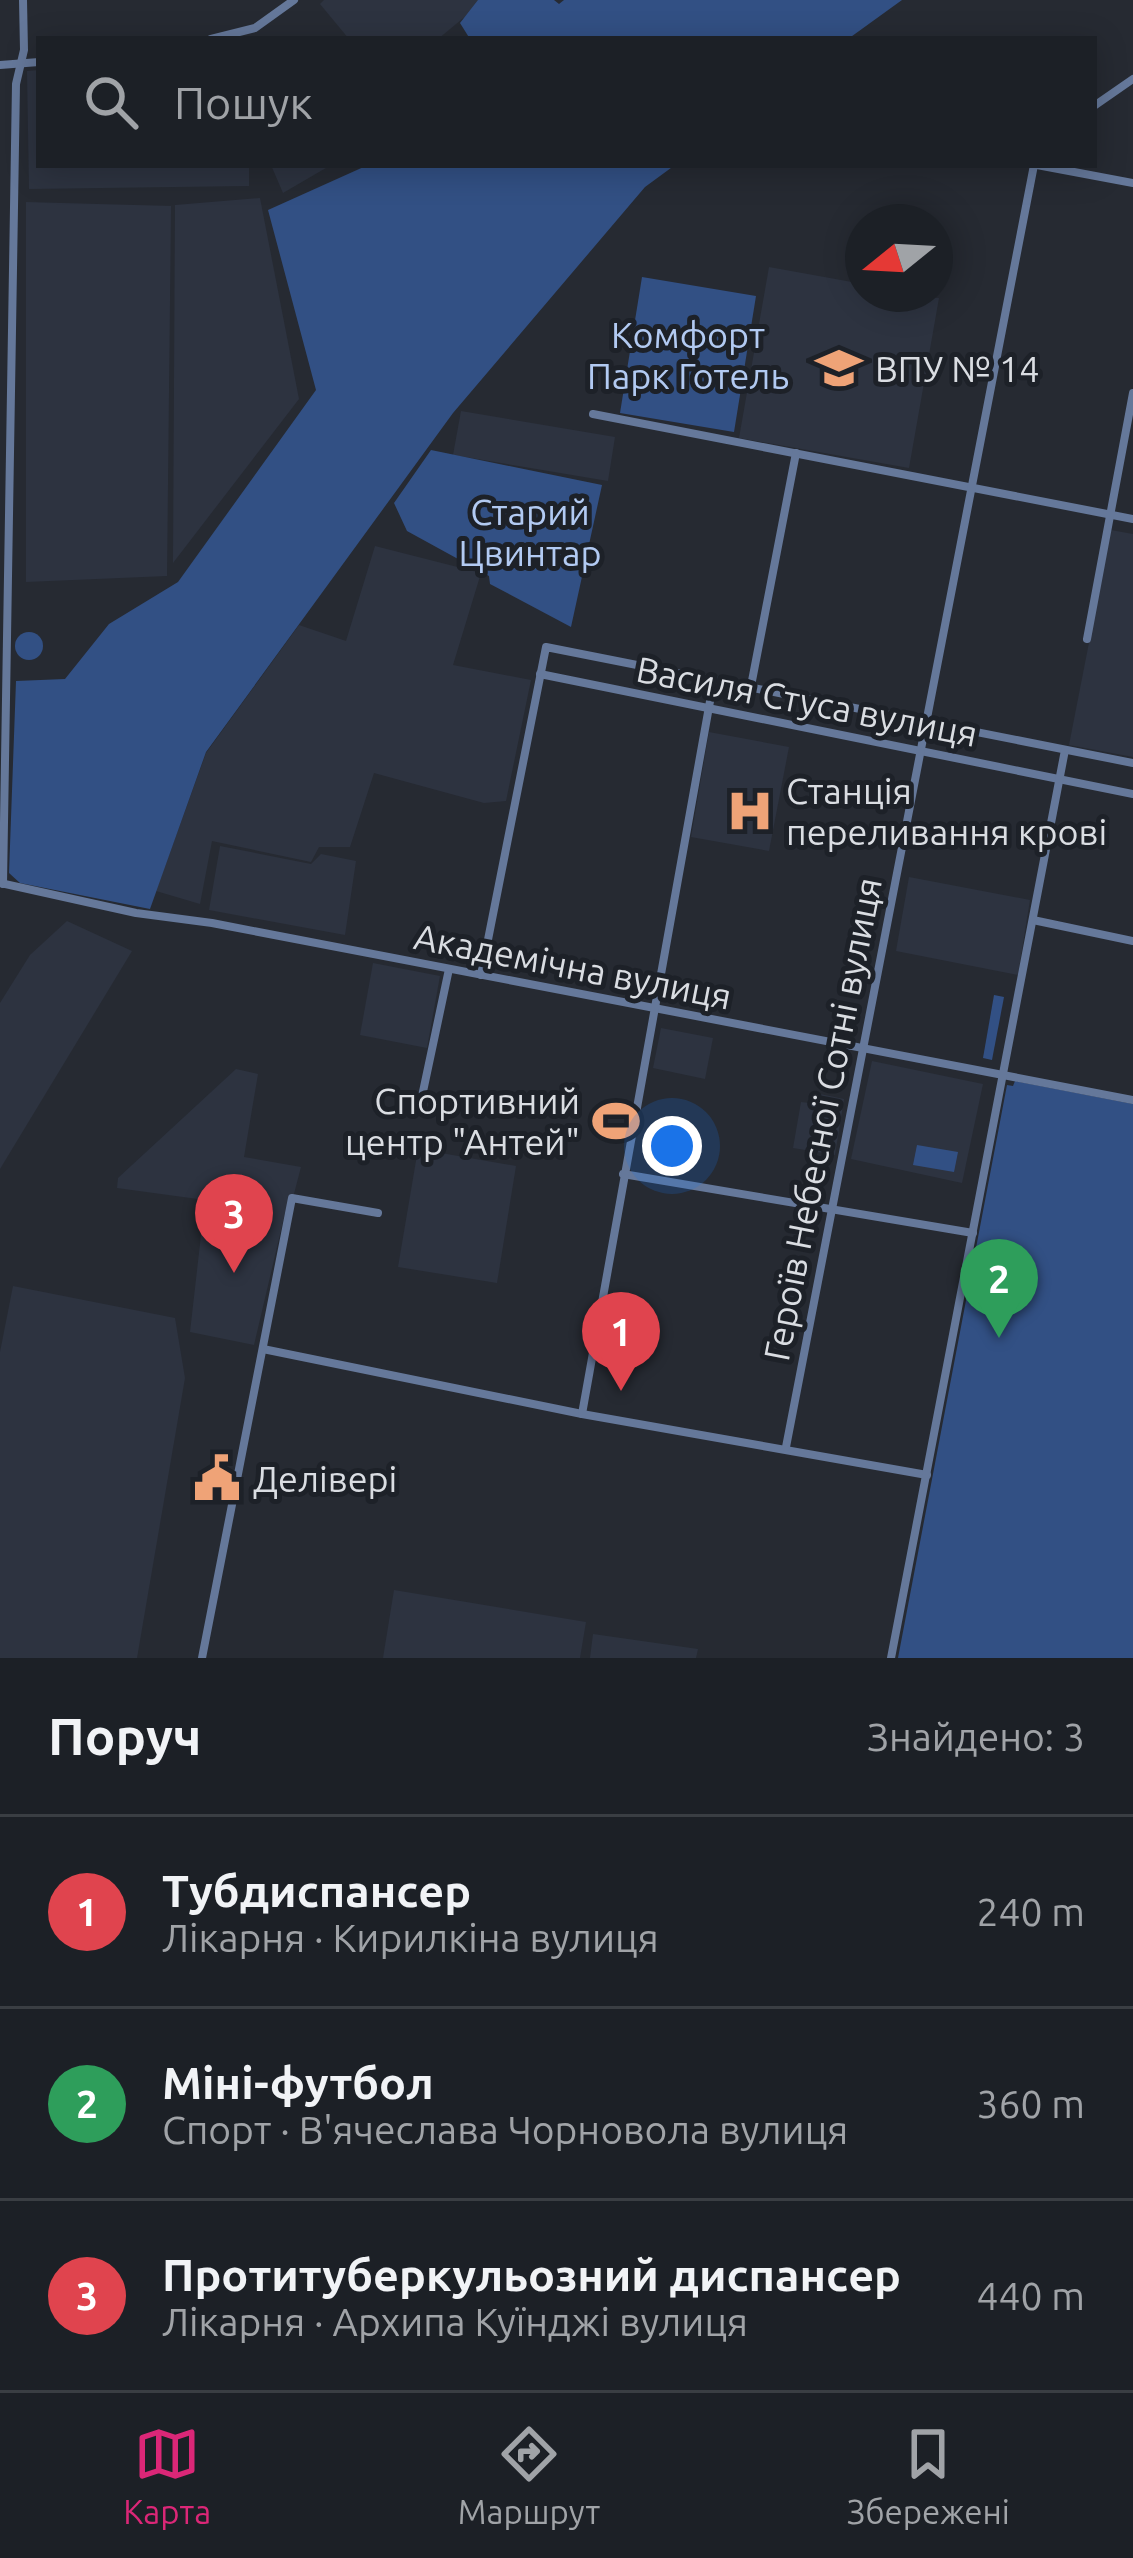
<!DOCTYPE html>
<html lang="uk">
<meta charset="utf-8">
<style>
:root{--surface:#1c2026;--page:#292d32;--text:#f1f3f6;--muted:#a0a3a7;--line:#3a3e43;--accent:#db2777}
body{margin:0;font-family:Ubuntu,sans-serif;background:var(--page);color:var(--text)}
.compass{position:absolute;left:845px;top:204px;width:108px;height:108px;border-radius:50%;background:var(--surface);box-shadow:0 6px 30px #0003;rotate:252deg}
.you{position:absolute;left:672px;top:1146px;width:42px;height:42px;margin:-30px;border:9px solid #fff;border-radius:50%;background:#1a73e8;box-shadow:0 0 0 18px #1a73e833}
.badge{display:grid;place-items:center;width:78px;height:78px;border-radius:50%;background:var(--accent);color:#fff;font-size:39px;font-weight:700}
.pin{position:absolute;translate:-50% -99px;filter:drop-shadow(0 3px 6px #0008)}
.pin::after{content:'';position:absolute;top:63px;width:42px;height:36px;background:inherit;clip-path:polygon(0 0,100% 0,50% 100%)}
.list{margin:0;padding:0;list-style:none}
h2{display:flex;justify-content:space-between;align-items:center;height:156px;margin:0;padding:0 48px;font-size:51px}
h2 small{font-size:39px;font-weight:400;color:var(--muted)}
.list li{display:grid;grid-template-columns:78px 1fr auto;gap:36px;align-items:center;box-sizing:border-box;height:192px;padding:0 48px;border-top:3px solid var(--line)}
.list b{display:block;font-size:45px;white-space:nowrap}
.list p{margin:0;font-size:39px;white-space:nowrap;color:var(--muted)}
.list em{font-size:39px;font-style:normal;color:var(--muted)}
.icon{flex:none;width:66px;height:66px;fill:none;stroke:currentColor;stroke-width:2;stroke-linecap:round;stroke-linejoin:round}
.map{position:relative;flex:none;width:1133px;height:1658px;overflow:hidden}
.search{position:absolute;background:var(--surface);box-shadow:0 6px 30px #0003;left:36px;right:36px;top:36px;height:132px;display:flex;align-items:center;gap:30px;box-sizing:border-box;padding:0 42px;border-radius:0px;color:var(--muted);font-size:45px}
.sheet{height:732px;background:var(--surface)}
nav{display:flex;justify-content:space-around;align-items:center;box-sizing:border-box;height:168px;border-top:3px solid var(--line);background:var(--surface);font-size:33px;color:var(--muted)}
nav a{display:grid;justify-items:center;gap:6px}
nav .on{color:var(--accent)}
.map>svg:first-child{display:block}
.built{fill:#2d3340}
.green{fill:#325084}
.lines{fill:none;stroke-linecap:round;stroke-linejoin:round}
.minor{stroke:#65789a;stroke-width:8}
.labels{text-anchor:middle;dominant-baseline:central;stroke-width:10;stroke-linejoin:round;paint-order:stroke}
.park-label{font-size:36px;fill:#b2caf2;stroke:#1d2128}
.poi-label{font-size:36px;fill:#dadde2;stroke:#1d2128;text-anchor:start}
.street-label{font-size:36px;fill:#dadde2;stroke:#1d2128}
</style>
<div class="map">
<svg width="1133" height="1658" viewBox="0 0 1133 1658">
<rect width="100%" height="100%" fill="#262a32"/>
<!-- built -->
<g class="built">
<polygon points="324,0 485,0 438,39 349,39 320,4"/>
<polygon points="39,70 39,165 249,165 249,186 29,189 27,71"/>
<polygon points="271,165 331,165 283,193"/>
<polygon points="260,198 299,399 173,563 175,205"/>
<polygon points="26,202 171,206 167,576 26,582"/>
<polygon points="769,267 863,284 863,294 939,298 909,468 739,438"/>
<polygon points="461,411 615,437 608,481 453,455"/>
<polygon points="1111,530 1133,534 1133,757 1069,745"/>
<polygon points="375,546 481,573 453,665 531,680 506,801 484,803 374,773 350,847 319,847 311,862 212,841 200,904 156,891 206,753 299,625 346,641"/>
<polygon points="709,732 789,747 769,851 691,837"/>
<polygon points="220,846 311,864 321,854 356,861 345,935 209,910"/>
<polygon points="909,877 1030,900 1018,975 896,951"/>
<polygon points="67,921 132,951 0,1169 0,1003 30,955"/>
<polygon points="373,963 440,976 427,1048 360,1035"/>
<polygon points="661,1028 713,1038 705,1079 653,1068"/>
<polygon points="872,1061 983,1084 962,1183 851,1159"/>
<polygon points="236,1069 258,1074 244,1157 301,1167 289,1213 285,1213 254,1345 190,1332 205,1200 117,1188 118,1178"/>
<polygon points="820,1094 844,1099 835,1155 793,1148 801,1102 818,1104"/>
<polygon points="418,1149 516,1166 497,1283 398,1267"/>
<polygon points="13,1286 175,1318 185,1378 137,1658 0,1658 0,1352"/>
<polygon points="394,1590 586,1622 580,1658 383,1658"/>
<polygon points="593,1634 698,1649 696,1658 590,1658"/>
</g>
<!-- green -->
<g class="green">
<polygon points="478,0 554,0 559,4 564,0 902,0 848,39 470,39 460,23"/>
<polygon points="368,165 675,165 645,187 453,413 206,752 150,909 20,883 9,873 16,681 65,679 109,624 178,582 316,390 268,210"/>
<polygon points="642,277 756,296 734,432 620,413"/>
<polygon points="431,450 602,485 571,627 490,584 489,576 407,531 394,503"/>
<circle cx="29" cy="646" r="14"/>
<polygon points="994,995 1004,997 992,1060 983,1058"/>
<polygon points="1015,1081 1133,1104 1133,1658 898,1658 1007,1085 1013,1086"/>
<polygon points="917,1145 958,1152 954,1172 913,1165"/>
</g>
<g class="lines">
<!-- minor -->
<g class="minor">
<polyline points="211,39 255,28 294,0"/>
<polyline points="0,65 39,62"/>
<polyline points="1094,106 1133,79"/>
<polyline points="1037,165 1133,183"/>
<polyline points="593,414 1133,519"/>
<polyline points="1087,639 1133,393"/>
<polyline points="540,674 1133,794"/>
<polyline points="751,686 796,453"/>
<polyline points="0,883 136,913 212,923 1133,1100"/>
<polyline points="3,884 16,84 24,50 23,0"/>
<polyline points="1033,920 1133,941"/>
<polyline points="481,975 546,647 1133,763"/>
<polyline points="421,1101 449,969"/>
<polyline points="623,1174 973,1233"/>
<polyline points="263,1349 582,1414 927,1475"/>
<polyline points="582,1414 714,679"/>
<polyline points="786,1447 1034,165"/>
<polyline points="202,1658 292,1198 378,1213"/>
<polyline points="891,1658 1065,750"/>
</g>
</g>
<!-- icons -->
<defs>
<symbol id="university-bare" viewBox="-9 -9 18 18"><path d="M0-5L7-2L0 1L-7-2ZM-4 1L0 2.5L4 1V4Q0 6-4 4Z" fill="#efa377" stroke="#1d2128" stroke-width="2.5" paint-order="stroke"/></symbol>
<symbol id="hospital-bare" viewBox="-9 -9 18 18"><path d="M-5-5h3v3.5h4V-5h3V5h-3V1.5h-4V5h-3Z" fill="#efa377" stroke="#1d2128" stroke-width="2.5" paint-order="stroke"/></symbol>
<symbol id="stadium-bare" viewBox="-9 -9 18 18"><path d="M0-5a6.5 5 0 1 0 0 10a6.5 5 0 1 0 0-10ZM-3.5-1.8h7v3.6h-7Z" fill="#efa377" stroke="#1d2128" stroke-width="2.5" paint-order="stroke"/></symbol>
<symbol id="civic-bare" viewBox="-9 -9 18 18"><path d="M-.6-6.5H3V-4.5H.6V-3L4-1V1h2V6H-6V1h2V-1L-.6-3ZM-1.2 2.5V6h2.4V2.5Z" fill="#efa377" stroke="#1d2128" stroke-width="2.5" paint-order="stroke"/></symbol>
</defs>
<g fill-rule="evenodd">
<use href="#university-bare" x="806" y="335" width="66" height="66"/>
<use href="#hospital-bare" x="717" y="778" width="66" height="66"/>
<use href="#stadium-bare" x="583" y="1088" width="66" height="66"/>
<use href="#civic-bare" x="184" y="1445" width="66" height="66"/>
</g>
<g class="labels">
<!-- park labels -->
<g class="park-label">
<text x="688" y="334">Комфорт<tspan x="688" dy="41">Парк Готель</tspan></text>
<text x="530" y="511">Старий<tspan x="530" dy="41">Цвинтар</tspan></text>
</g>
<!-- poi labels -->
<g class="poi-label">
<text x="875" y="368">ВПУ № 14</text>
<text x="786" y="790">Станція<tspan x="786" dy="41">переливання крові</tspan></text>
<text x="580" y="1100" text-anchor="end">Спортивний<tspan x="580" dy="41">центр "Антей"</tspan></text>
<text x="253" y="1478">Делівері</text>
</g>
<!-- street labels -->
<g class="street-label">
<text transform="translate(807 701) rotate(11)">Василя Стуса вулиця</text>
<text transform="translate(573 966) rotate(11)">Академічна вулиця</text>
<text transform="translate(822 1119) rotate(-79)">Героїв Небесної Сотні вулиця</text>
</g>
</g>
</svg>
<svg class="compass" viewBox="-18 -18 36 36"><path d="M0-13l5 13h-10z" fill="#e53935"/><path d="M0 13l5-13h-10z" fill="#a0a3a7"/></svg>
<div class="you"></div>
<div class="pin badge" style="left:621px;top:1391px;background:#e0444e">1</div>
<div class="pin badge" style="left:999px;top:1338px;background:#2e9e5b">2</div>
<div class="pin badge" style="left:234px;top:1273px;background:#e0444e">3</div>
<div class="search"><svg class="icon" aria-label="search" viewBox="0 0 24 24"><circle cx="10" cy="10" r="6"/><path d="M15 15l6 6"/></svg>Пошук</div>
</div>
<section class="sheet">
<h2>Поруч<small>Знайдено: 3</small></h2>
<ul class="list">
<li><span class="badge" style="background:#e0444e">1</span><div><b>Тубдиспансер</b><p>Лікарня · Кирилкіна вулиця</p></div><em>240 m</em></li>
<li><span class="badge" style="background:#2e9e5b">2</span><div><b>Міні-футбол</b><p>Спорт · В'ячеслава Чорновола вулиця</p></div><em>360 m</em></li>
<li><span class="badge" style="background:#e0444e">3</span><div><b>Протитуберкульозний диспансер</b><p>Лікарня · Архипа Куїнджі вулиця</p></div><em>440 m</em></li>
</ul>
</section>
<nav>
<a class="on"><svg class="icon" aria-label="map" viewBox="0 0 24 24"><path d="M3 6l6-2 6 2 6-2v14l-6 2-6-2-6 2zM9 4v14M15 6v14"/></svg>Карта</a>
<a><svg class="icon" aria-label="directions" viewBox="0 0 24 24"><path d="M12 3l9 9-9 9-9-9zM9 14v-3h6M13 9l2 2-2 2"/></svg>Маршрут</a>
<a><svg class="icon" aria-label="saved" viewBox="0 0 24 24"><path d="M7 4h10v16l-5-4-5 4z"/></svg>Збережені</a>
</nav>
